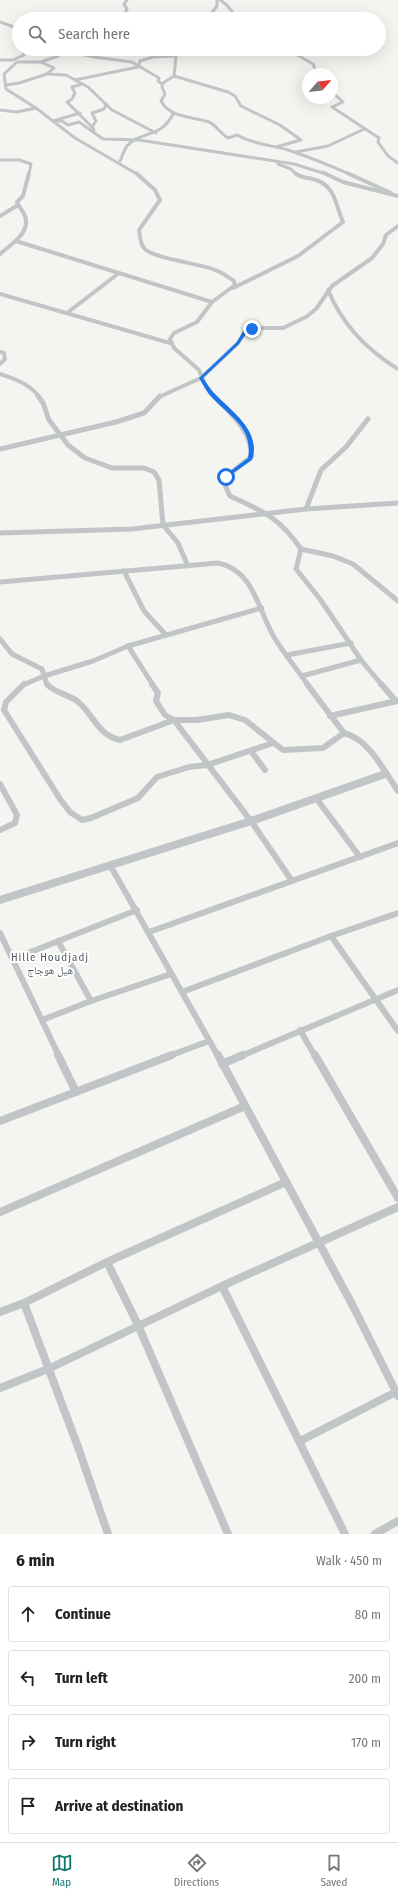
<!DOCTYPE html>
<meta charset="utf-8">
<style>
:root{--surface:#fff;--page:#f6f6f6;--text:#222;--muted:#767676;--line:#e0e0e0;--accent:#0f766e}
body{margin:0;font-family:"Fira Sans Condensed","Noto Naskh Arabic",sans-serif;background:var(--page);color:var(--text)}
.compass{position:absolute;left:302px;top:68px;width:36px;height:36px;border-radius:50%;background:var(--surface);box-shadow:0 4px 16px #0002;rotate:62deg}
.stop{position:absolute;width:12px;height:12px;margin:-9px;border:3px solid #1a73e8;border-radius:50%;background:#fff}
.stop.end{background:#1a73e8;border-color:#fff;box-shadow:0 1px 4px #0008}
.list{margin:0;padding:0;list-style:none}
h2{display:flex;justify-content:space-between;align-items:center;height:52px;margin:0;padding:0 16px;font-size:17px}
h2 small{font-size:13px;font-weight:400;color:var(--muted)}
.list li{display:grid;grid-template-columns:26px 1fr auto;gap:12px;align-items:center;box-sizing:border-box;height:56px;margin:0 8px 8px;padding:0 8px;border:1px solid var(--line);border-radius:4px}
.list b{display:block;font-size:15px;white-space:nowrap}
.list em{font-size:13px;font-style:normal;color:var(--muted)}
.icon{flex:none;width:22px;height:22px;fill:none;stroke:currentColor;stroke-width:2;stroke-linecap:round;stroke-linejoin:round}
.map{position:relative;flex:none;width:398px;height:1534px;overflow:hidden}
.search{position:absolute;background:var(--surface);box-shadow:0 4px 16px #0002;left:12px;right:12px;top:12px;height:44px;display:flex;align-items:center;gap:10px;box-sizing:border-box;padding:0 14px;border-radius:22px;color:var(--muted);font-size:15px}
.sheet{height:308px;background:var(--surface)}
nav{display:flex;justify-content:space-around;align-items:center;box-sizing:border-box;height:56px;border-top:1px solid var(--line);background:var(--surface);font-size:11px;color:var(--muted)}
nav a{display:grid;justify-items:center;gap:2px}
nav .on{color:var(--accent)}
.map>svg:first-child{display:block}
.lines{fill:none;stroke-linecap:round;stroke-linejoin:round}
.minor-far4{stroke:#c1c5c8;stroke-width:3}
.minor-far3{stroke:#c1c5c8;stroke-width:4}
.minor-far2{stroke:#c1c5c8;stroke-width:5}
.minor-far1{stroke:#c1c5c8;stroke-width:6}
.minor{stroke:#c1c5c8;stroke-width:8}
.tertiary{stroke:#c1c5c8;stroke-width:8}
.route{fill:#1a73e8}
.labels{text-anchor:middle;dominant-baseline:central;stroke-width:4;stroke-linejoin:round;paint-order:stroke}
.neighbourhood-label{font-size:11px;letter-spacing:1px;fill:#515e66;stroke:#fff}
</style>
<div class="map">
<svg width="398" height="1534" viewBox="0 0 398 1534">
<rect width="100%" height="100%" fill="#f4f4f0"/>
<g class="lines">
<!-- minor-far4 -->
<g class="minor-far4">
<path d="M 220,0 C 232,7 230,12 239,19"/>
<polyline points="109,19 125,13 127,9 124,4 127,0"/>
<polyline points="207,19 217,6 217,0"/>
<polyline points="0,22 19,29"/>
<polyline points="52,49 58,52 58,56 41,62 54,68 47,74 66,75 88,87 112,110 156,133"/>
<polyline points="57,49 94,57 132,62 159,78 158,81 162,84"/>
<path d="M 180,49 L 176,56 L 174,76 L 163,83 L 162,87 L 165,94 L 161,101 C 171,119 192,116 209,122 C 216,125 221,134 228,138 L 237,135 C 252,144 271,145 288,150 C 309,157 329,165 349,174"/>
<polyline points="287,49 313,64 317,74"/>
<polyline points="0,60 13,60 24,55 23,49"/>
<polyline points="174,76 228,92 235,96 241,106 280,125 301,140 276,147"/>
<polyline points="75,80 138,67 140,61 153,57 176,56"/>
<polyline points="82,84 72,87 75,93 72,99 67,102 92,127"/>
<polyline points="6,85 19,83 47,74"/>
<polyline points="332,92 343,102 332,107 379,138 378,142 388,156 398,163"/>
<polyline points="36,108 6,89 4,74 17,62 41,62"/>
<polyline points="0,110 17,112 36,108 75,138 137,174"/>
<polyline points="80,113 53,121 62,121 68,125 79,122 103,139 139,140 294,164 326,174"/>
<polyline points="94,130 92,127 96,121 92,113 104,109 106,104"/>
<polyline points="296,152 328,146 364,129"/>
<polyline points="0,160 19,160 31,164 29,174"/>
<path d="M 120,161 C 122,157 124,150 127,146 C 139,131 161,139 173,114"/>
<polyline points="278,164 291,169 296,174"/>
</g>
<!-- minor-far3 -->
<g class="minor-far3">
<path d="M 136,173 L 155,190 L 160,200 L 139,230 C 140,236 140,243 144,248 C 153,259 199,263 215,270 C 222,272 228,277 234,281 L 235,285 L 212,302 L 197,322 L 174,333 L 170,339 L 174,348 L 199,370 L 206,387 L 215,397"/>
<polyline points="324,173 343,182 398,196"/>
<polyline points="347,173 391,193"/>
<polyline points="0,216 18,205"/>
<polyline points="16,241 212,302"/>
<path d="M 0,254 C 11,244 31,233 25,216 C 23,211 19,207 17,202 L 23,196 L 29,173"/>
<path d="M 233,288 L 298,256 L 343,222 C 335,204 336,187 316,180 C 308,177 302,179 295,173"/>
<path d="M 328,290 C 342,324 367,350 398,369"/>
<polyline points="0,294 170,343"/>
<polyline points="67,313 119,273"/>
<polyline points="0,352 4,353 5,359 0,364"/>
<path d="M 0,374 C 15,379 30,384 39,397"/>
<polyline points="159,397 201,378 238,343 246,331 256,328 283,328 306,317 316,309 332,286 372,258 383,244 386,235 398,226"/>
</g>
<!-- minor-far2 -->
<g class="minor-far2">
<polyline points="38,396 43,403 49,420 68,445 85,458 112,468 144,468 154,472 159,480 163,525 178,543 188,566"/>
<path d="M 214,396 C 232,415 250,429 252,456 L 226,477 L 225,485 L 230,496 C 263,511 280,518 301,549 L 296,569 L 320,599 L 361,660 L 382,685"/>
<polyline points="0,449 116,422 144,413 160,396"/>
<polyline points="306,509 321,470 346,447 368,419"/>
<polyline points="0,533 132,529 306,509 398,503"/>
<polyline points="301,549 333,556 353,564 398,601"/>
<polyline points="124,571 144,611 166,635"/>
<path d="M 0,582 L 218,563 C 254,570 258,610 274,637 C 284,654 297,669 308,685"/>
<polyline points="0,639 12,654 42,669 47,685"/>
<polyline points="128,646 153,685"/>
<polyline points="287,655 351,643"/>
<polyline points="302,676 361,660"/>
<polyline points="23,685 44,676 93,661 128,646 262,608"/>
</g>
<!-- minor-far1 -->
<g class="minor-far1">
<polyline points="24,684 6,702 4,710 60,799 70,812 82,820 91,818 138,798 157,777 189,767 207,765 273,743"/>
<path d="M 47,684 C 54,693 68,694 77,701 C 94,714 97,735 120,740 L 174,720 L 197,720 L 229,715 L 245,720 L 283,750 L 323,748 L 344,733"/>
<polyline points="152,684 158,693 156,701 165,715 174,720 251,821 292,881"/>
<path d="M 307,684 L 344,733 C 369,739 384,771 398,791"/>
<polyline points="381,684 395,700"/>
<polyline points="330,716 397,701"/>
<polyline points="251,751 265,770"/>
<polyline points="0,784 17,815 15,823 0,830"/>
<polyline points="316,798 360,857"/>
<polyline points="110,865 218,1056"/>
<polyline points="149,932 398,843"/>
<polyline points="0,933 59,1056"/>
<polyline points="331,936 398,1031"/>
<polyline points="58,941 91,1001"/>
<polyline points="13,959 137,910"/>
<polyline points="182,992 331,936 398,913"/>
<polyline points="42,1020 91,1001 171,974"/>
<polyline points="300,1030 315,1056"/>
<polyline points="169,1056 209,1041"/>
<polyline points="241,1056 398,990"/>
</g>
<!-- minor -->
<g class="minor">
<polyline points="58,1055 76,1092"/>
<polyline points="218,1055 354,1308 398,1396"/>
<polyline points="315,1055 398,1198"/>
<polyline points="222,1064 243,1055"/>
<polyline points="0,1121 172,1055"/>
<polyline points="0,1212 245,1106"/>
<polyline points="107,1262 138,1325 228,1534"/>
<polyline points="222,1286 345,1534"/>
<polyline points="24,1303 78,1447 108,1534"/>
<polyline points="0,1312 24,1303 107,1262 286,1182"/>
<polyline points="0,1388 48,1369 222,1286 398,1207"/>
<polyline points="300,1441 396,1392"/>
<polyline points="375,1534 398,1521"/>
</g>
<!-- tertiary -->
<polyline class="tertiary" points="0,900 251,821 385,774"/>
</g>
<!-- route -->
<path class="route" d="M 252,327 L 254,330 L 247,332 L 239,344 L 203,378 C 207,383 210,389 214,393 C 231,411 262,431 252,460 L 226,478 L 224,476 L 248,458 C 254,425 226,415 208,393 C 205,388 202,383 199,378 L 236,343 L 244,330 Z"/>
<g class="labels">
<!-- neighbourhood labels -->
<g class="neighbourhood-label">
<text x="50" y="957">Hille Houdjadj<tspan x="50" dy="13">هيل هوجاج</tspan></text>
</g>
</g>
</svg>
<svg class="compass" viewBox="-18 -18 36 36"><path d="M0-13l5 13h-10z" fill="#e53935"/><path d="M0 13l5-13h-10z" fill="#767676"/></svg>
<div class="stop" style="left:226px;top:477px"></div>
<div class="stop end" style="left:252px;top:329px"></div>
<div class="search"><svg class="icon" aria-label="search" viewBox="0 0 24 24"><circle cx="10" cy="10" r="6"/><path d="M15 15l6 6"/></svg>Search here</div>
</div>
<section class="sheet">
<h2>6 min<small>Walk · 450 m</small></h2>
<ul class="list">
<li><svg class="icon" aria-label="ahead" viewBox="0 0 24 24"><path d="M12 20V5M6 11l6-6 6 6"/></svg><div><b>Continue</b></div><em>80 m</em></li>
<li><svg class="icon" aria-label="left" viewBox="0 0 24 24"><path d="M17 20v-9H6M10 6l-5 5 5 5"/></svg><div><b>Turn left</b></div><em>200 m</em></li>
<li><svg class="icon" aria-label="right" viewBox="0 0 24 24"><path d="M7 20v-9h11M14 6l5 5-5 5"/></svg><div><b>Turn right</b></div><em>170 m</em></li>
<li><svg class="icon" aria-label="arrive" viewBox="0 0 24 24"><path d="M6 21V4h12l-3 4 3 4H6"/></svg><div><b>Arrive at destination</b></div></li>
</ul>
</section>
<nav>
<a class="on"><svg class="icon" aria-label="map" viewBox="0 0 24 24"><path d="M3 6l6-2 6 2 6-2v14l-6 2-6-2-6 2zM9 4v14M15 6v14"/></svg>Map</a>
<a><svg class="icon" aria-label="directions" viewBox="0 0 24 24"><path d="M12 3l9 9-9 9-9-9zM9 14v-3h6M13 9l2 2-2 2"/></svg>Directions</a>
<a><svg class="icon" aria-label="saved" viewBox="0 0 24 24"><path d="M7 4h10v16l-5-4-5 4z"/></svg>Saved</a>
</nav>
